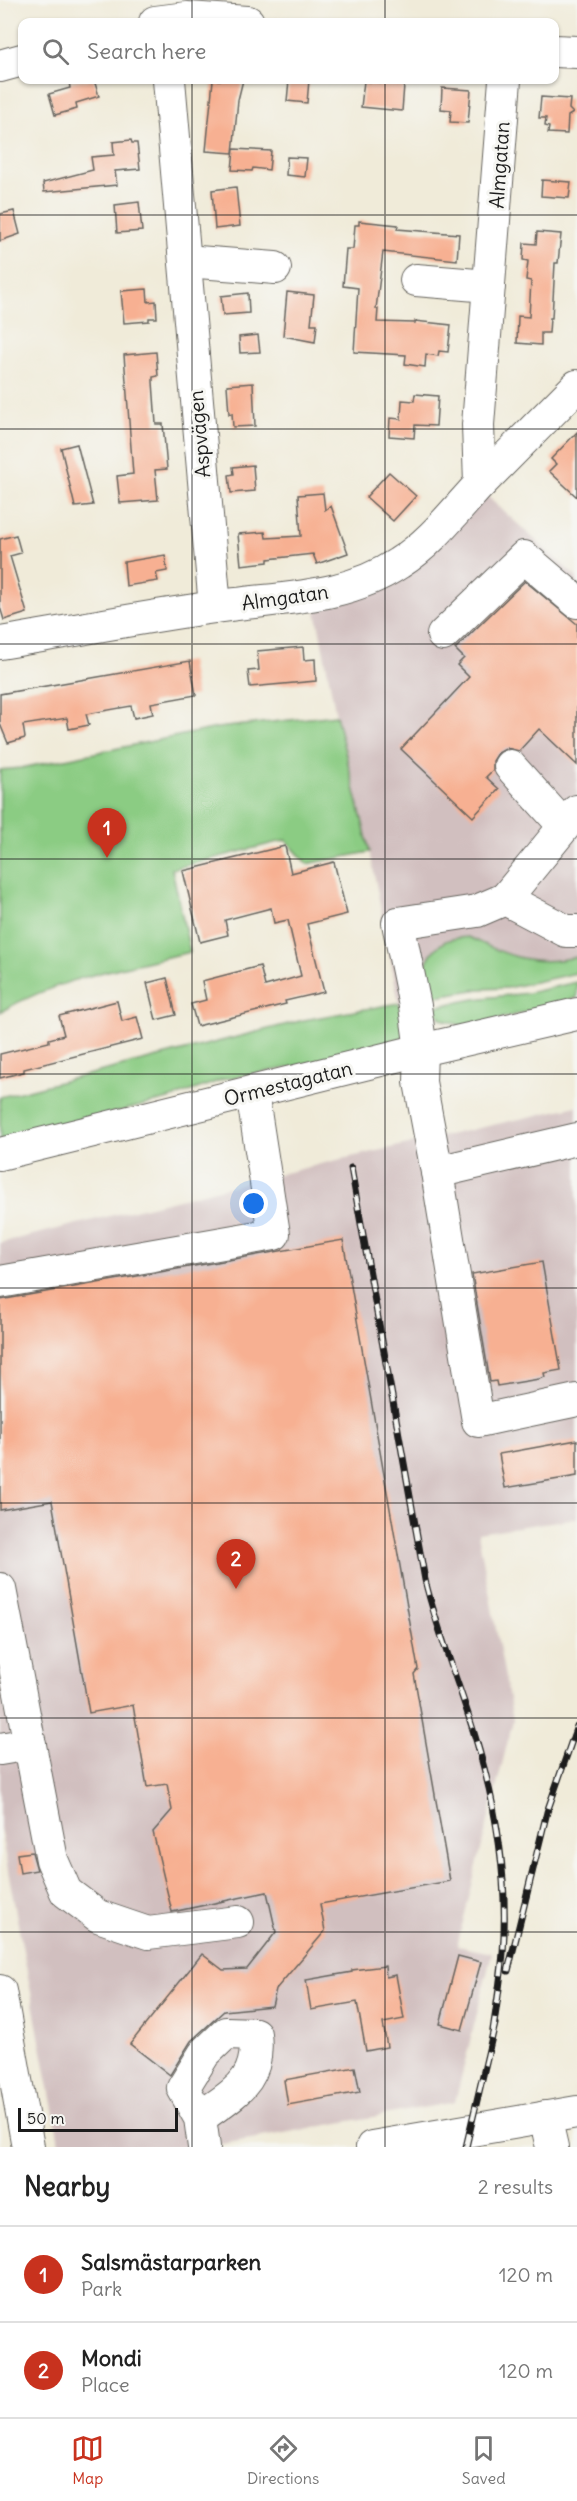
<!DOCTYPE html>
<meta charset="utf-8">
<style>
:root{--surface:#fff;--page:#f2f2f2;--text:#222;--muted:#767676;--line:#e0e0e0;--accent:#c8321e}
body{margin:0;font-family:Delius,sans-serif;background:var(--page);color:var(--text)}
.scale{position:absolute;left:18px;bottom:15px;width:160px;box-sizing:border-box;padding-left:6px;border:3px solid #1c1c1c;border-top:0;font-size:16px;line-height:21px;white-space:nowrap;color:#1c1c1c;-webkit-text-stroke:4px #f6f6f2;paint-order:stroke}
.you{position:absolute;left:254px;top:1204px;width:21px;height:21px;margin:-15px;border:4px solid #fff;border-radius:50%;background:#1a73e8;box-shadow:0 0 0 9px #1a73e833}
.badge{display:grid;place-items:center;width:39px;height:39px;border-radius:50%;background:var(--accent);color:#fff;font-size:20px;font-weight:700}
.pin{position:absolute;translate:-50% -50px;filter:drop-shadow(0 2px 3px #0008)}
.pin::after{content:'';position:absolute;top:32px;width:21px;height:18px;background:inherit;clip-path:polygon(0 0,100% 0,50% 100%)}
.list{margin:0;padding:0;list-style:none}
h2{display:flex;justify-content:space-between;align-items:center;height:78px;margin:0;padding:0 24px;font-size:26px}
h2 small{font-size:20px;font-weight:400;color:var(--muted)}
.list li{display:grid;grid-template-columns:39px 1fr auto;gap:18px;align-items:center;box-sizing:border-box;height:96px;padding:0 24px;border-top:2px solid var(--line)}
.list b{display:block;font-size:22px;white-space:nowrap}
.list p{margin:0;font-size:20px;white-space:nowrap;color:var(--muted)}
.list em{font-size:20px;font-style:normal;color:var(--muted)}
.icon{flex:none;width:33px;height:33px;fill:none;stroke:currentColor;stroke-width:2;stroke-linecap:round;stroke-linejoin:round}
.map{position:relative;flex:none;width:577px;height:2147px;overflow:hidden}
.search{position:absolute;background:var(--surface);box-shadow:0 2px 4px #0004;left:18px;right:18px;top:18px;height:66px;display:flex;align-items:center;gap:15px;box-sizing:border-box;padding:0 21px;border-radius:12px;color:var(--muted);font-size:22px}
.sheet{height:270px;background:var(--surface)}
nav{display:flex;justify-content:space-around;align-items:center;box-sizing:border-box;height:84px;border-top:2px solid var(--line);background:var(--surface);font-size:16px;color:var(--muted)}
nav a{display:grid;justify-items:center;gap:3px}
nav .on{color:var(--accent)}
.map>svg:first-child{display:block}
.industrial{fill:#d1bfbf}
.green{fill:#8bcc83;stroke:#547450;stroke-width:1.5}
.building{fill:#f7b092}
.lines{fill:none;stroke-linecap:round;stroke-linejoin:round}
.minor-casing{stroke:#66645e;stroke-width:34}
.minor{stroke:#fff;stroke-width:32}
.rail-casing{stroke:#1c1c1c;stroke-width:7}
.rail{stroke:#f6f6f2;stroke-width:4.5;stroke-dasharray:14;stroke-linecap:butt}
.grid{fill:none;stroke:#1c1c1c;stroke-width:1.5;stroke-opacity:0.55}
.labels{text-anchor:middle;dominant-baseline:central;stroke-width:6;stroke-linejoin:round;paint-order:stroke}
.street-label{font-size:20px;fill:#1c1c1c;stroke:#f6f6f2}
</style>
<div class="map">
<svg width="577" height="2147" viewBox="0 0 577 2147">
<rect width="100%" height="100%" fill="#f6f6f2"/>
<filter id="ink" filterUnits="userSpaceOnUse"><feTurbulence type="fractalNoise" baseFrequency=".0167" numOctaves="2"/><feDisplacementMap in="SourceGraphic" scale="12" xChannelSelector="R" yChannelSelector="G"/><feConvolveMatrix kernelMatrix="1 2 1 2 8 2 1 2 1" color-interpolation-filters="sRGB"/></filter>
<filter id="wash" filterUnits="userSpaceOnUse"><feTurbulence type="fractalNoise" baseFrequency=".008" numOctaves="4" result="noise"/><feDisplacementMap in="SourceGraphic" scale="24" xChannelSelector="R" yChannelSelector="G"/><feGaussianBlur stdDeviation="1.35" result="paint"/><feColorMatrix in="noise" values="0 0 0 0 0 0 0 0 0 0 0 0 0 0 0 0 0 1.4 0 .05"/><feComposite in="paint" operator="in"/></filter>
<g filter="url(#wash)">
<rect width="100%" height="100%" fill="#f0ebd9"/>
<!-- industrial -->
<g class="industrial">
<polygon points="486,495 577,578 577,957 552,963 508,956 468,937 425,988 430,997 399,1003 370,852 336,715 316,611 387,588"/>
<polygon points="577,1106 577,1518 478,1533 513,1720 457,1946 492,1953 455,2102 206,2147 60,2147 0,1828 0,1243 333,1161"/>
</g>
<!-- green -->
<g class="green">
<path d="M 336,715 L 370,852 L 307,864 L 286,840 L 172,869 L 190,952 C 124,967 59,978 0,1012 L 0,770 L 21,768 L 217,728 Z"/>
<path d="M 468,937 C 509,956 532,967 577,957 L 577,973 L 507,988 L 480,989 L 430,997 C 419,978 424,954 444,942 C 450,938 460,938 468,937 Z"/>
<polygon points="577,982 577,998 473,1026 463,1026 441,1019 433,1007 475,999 528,993"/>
<polygon points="399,1003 408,1031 401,1039 299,1066 224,1079 172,1098 0,1142 0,1097 304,1020"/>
</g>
<g id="blocks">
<!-- building -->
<g class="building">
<polygon points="78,80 94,80 99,96 76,103 77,109 55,115 49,94 70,88 69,82"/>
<polygon points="213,80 243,80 238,100 233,153 206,151"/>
<polygon points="289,80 309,80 307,103 287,101"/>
<polygon points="364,81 404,85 402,111 361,107"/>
<polygon points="442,88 471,90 468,123 450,122 451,110 441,109"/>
<polygon points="541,97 570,99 569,109 573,113 568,116 567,134 548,133 549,127 545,126 546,118 539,118"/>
<polygon points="131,140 132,143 137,143 140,169 115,171 117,185 44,192 43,183 93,170 91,157 114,155 113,142"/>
<polygon points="234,149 271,151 269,170 253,168 252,171 232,170"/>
<polygon points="287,157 307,158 305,177 286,175"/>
<polygon points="542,180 571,182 569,198 541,196"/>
<polygon points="236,187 240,226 215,229 212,190"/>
<polygon points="139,202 142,231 117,233 115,205"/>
<polygon points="14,211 20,234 0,241 0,214"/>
<polygon points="359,221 398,225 397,229 459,234 457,260 383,252 376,309 378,309 377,322 415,323 415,321 451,325 448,352 439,351 438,356 426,354 425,367 405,364 406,355 354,352 358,288 343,286 346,249 353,249 355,225 359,225"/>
<polygon points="537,232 561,234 558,263 555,263 552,318 550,318 549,333 541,333 541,345 517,343 518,316 529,317 531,281 526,280 528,261 523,260 524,243 536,244"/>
<polygon points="147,289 148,302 156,301 157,318 149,318 149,321 124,323 121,291"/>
<polygon points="287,292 314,295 311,324 317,324 315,342 283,336"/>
<polygon points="248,293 249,313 223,315 221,296"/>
<polygon points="258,335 260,352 240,353 239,337"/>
<polygon points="156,352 158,376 153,377 153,382 156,424 163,424 167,469 155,470 158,500 120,503 117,476 133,474 124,355"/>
<polygon points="253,383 255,426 233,427 232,413 229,414 227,385"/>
<polygon points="415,394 438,396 436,426 415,425 414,438 389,436 390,418 401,419 402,400 414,401"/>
<polygon points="577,432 577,497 549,471 556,464 551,459"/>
<polygon points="77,444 93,505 75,507 61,448"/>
<polygon points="253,465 255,491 231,493 229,475 234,474 233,467"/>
<polygon points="389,472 416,496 393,521 366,497"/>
<polygon points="323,493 325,510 331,506 348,553 317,564 313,554 268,559 268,562 241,565 238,534 265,532 266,538 301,536 298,495"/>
<polygon points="16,535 21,553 10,556 27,613 4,620 0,607 0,539"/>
<polygon points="165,555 167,571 156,573 158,581 126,586 124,562"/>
<polygon points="525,581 577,624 577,765 539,729 519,751 507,748 498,753 493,761 493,770 486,777 499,789 473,817 401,749 469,677 457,665 464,658 455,649"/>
<polygon points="303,647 304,660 315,659 316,681 250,687 248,671 259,670 257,651"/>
<polygon points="190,661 196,695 151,703 153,714 134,718 131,706 86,714 89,725 69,729 67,718 23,725 25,738 8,743 0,724 0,694"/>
<polygon points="285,846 291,873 334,862 347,914 307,924 324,992 285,1001 286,1004 197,1026 191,1004 206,1000 202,981 260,966 265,986 301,976 288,920 274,923 271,908 225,920 228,935 200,942 183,871"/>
<polygon points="167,978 176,1015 156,1020 147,983"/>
<polygon points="117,1001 122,1021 137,1017 143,1039 24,1069 24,1072 0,1078 0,1054 49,1042 49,1039 64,1035 59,1016"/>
<polygon points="343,1240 418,1669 414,1674 450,1881 320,1904 325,1931 276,1989 272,2006 224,2011 191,2041 170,2075 130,2044 202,1954 223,1970 247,1969 276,1932 267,1892 172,1912 153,1832 172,1810 167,1784 147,1787 133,1705 89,1713 52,1501 0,1510 0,1300"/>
<polygon points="542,1262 561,1370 544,1373 545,1377 539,1379 497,1386 496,1381 490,1382 472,1274"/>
<polygon points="577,1440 577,1476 505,1488 499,1454"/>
<polygon points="32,1852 37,1870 20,1873 17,1854"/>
<polygon points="458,1956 481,1962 462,2030 440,2024"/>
<polygon points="385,1966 386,1977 396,1975 404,2019 383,2023 387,2047 366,2051 357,2002 311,2010 306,1980 352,1972 352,1970"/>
<polygon points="355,2067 360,2092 288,2105 284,2080"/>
</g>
</g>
</g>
<g filter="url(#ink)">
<use href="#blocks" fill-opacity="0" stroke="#66645e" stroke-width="1.5"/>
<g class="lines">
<defs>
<g id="minor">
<polyline points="155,22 187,18 248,22"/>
<polyline points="554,51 577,52"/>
<polyline points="0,66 22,60"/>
<polyline points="169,80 215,607"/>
<polyline points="185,261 275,268"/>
<polyline points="416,280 489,286"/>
<polyline points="480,484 577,386"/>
<polyline points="443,635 524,557 577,602"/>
<path d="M 0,643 C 72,631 143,617 215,607 C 279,597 344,600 399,563 C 431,543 455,511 480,484 L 478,425 L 505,80"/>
<polyline points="510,766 564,826"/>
<polyline points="505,899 577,811"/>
<polyline points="577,1139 437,1172 478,1421 577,1400"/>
<polyline points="0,1154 421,1050 577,1014"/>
<polyline points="437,1172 420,1082 421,1050 415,1006 398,923 477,911 505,899 566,931 577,931"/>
<polyline points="0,1282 274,1234 252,1092"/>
<polyline points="0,1589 52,1860 66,1892 98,1916 148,1933 238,1922"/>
<polyline points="0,1749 30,1744"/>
<polyline points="0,1991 28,2147"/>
<polyline points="545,2117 552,2147"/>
<path d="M 200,2118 C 234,2092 261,2082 255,2034 L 226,2033 L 204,2054 L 183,2088 L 200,2118 L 204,2147"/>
<polyline points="372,2147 577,2112"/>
</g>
</defs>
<!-- minor casing -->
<use href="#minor" class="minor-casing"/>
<!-- minor -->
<use href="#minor" class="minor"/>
<defs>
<g id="rail">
<path d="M 351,1168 L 425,1580 C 439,1638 463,1692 479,1750 C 498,1815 508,1885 503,1953 C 501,1978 497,2004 493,2030"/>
<polyline points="508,1971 547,1812 577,1726"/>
<polyline points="466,2147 495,2024"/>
</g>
</defs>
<!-- rail casing -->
<use href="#rail" class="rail-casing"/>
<!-- rail -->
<use href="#rail" class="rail"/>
</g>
</g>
<!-- grid -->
<path class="grid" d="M 192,0 L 192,22M 385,0 L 385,22M 192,80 L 192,2147M 385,80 L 385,2147M 0,215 L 577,215M 0,429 L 577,429M 0,644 L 577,644M 0,859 L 577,859M 0,1074 L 577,1074M 0,1288 L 577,1288M 0,1503 L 577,1503M 0,1718 L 577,1718M 0,1932 L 577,1932"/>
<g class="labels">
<!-- street labels -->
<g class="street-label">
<text transform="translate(499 165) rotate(-86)">Almgatan</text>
<text transform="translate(199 434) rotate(-95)">Aspvägen</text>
<text transform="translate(285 597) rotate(-8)">Almgatan</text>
<text transform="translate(288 1083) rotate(-14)">Ormestagatan</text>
</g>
</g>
</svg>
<div class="scale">50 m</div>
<div class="you"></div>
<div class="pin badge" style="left:107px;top:858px">1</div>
<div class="pin badge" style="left:236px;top:1589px">2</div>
<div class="search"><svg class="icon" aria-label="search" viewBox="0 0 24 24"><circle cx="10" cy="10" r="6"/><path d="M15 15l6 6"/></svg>Search here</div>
</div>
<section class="sheet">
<h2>Nearby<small>2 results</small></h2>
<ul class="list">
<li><span class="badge">1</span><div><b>Salsmästarparken</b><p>Park</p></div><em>120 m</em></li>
<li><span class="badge">2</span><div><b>Mondi</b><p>Place</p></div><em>120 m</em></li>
</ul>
</section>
<nav>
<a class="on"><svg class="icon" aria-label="map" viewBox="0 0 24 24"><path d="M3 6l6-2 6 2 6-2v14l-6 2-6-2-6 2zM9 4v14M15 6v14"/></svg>Map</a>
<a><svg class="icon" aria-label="directions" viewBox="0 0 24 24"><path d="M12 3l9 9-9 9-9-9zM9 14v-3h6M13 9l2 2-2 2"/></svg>Directions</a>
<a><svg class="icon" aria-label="saved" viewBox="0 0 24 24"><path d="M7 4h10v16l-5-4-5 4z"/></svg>Saved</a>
</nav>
